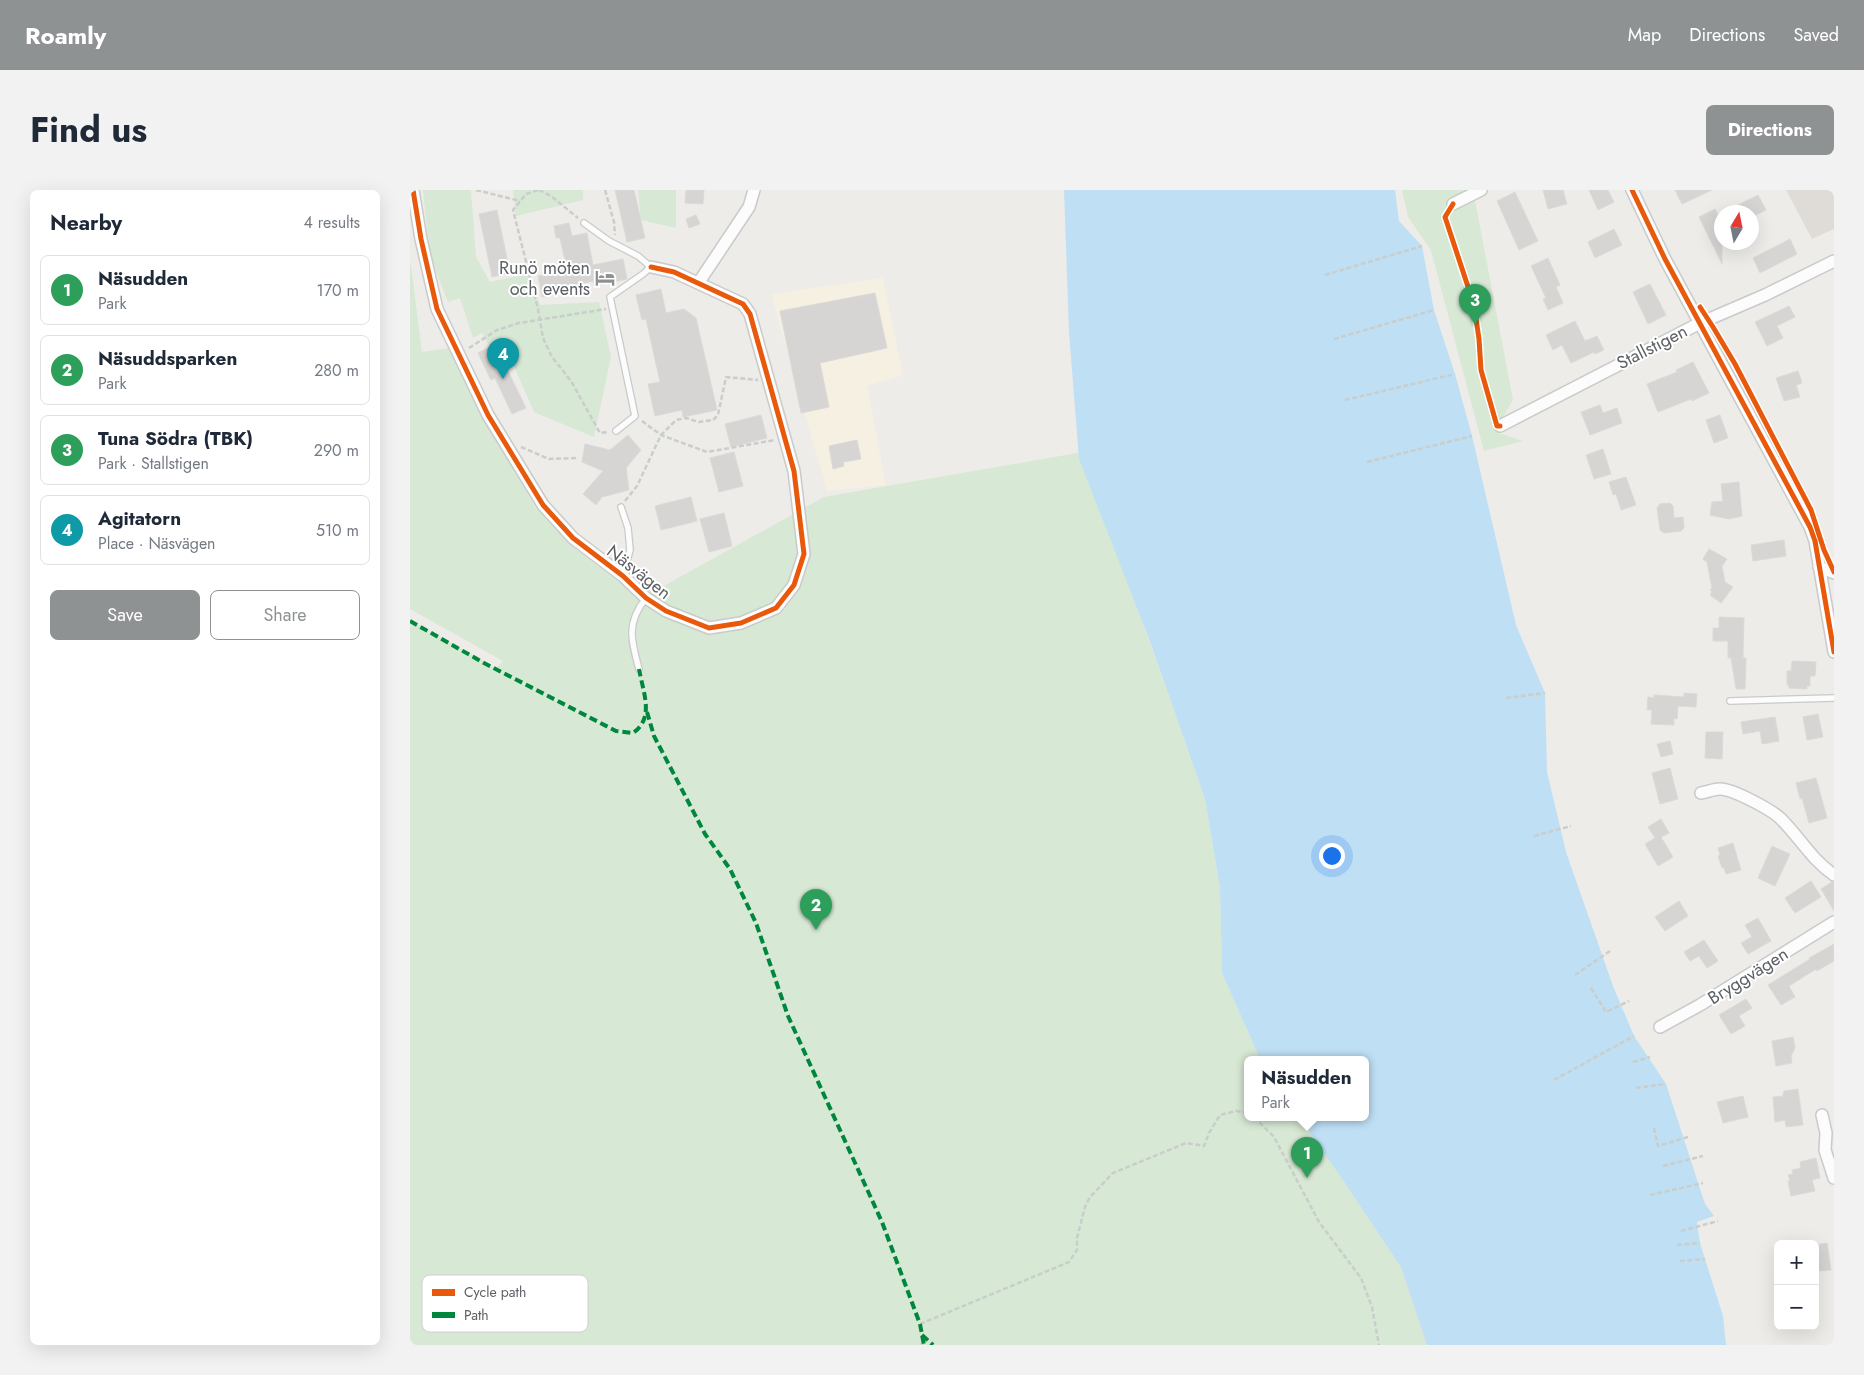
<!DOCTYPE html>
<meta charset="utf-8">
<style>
:root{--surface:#fff;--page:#f2f2f3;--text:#1f2937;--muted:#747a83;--line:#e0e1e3;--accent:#8f9293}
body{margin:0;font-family:Jost,sans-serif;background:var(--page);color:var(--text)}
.controls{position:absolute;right:15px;bottom:15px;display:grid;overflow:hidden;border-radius:8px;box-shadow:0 5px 20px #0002}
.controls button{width:45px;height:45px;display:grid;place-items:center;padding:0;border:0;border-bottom:1px solid var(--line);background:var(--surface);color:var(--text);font:25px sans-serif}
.compass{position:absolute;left:1304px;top:15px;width:45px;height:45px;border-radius:50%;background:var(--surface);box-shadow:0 5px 20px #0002;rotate:10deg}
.you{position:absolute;left:921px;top:665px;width:18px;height:18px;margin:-12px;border:4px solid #fff;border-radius:50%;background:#1a73e8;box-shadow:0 0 0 8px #1a73e833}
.badge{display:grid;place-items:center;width:32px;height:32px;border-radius:50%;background:var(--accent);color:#fff;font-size:16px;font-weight:700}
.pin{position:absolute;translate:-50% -41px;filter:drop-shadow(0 1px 2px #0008)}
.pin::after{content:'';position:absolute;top:26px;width:18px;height:15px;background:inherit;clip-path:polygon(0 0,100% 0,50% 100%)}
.popup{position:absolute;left:834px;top:866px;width:125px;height:65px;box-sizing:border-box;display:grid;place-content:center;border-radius:8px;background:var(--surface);filter:drop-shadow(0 1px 4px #0005);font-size:16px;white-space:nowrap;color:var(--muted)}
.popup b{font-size:19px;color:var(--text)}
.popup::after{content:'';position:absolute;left:50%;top:100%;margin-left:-10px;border:10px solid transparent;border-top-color:var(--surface)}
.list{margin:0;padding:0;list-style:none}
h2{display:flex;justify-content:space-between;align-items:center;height:65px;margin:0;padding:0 20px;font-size:21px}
h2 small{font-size:16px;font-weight:400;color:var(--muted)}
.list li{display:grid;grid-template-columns:32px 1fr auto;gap:15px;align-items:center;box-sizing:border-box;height:70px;margin:0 10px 10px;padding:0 10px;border:1px solid var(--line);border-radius:8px}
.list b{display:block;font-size:19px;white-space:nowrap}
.list p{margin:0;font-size:16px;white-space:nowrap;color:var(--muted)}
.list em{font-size:16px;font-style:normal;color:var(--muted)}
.actions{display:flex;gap:10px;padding:15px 20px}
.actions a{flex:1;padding:11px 0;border:1px solid var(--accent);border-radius:8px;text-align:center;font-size:18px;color:var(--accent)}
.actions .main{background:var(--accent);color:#fff}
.map{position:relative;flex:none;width:1424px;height:1155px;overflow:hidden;border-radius:8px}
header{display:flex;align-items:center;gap:30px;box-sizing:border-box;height:70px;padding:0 25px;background:var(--accent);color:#fff}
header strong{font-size:24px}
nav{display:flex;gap:28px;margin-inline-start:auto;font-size:18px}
.intro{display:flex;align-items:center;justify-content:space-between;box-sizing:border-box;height:120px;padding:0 30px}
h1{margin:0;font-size:35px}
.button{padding:12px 22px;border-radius:8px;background:var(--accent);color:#fff;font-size:18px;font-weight:700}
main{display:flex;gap:30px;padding:0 30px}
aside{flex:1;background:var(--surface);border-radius:8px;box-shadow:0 5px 20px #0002}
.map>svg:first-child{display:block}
.commercial{fill:#f5f0e2}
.education{fill:#dfdcd8}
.green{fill:#d7e8d4}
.water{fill:#bfdff5}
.building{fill:#d6d5d3;stroke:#dcdad7}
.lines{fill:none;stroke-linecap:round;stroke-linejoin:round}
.lane-casing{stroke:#c9caca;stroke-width:8}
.street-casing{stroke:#c9caca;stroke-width:14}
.path{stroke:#c9cecb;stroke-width:2.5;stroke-dasharray:5 2.5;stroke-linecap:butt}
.lane{stroke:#fcfcfc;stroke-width:5.5}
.street{stroke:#fcfcfc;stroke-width:11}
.quiet{stroke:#00873e;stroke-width:4;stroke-dasharray:8 4;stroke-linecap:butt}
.cycleway-casing{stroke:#fff;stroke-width:8}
.cycleway{stroke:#e8590c;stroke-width:5}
.labels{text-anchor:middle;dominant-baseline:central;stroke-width:4;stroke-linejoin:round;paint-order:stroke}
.poi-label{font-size:18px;fill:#5d6165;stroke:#fff;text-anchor:end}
.street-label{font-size:18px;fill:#5d6165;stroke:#fff}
.key{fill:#fff;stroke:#ced0d1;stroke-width:1}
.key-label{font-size:14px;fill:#5d6165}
</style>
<header>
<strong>Roamly</strong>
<nav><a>Map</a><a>Directions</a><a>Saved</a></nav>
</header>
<div class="intro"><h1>Find us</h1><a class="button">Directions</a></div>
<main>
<aside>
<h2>Nearby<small>4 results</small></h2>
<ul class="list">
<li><span class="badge" style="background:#2e9e5b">1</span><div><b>Näsudden</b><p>Park</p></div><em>170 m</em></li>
<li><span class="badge" style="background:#2e9e5b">2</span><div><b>Näsuddsparken</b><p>Park</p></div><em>280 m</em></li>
<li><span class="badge" style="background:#2e9e5b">3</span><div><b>Tuna Södra (TBK)</b><p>Park · Stallstigen</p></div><em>290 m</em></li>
<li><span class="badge" style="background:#0f9aa8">4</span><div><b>Agitatorn</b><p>Place · Näsvägen</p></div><em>510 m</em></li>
</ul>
<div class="actions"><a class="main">Save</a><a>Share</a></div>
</aside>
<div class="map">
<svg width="1424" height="1155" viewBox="0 0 1424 1155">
<rect width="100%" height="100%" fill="#edece8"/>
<!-- commercial -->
<polygon class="commercial" points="473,88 493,185 457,196 476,295 417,301 361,104"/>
<!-- education -->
<polygon class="education" points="1376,0 1424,0 1424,39 1402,49"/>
<!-- green -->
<g class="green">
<polygon points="13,0 61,0 66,67 80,92 118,84 130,115 189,112 201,167 184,247 124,222 93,151 80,157 72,143 63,148 50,108 38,112 20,66"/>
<polygon points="103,0 173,0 173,10 106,26"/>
<polygon points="228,0 266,0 266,38 231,30"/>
<polygon points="992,0 1063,0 1103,210 1092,229 1088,243 1113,251 1074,261 1021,60 998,27"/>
<polygon points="0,68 12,162 39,158 77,233 125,317 163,357 209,392 252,397 414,307 673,262 795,609 810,698 812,783 850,869 838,869 838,927 956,927 956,869 1025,812 1163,1155 0,1155 0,430 86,478 93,471 0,419"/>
</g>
<!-- water -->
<polygon class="water" points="654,0 985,0 989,31 1012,56 1024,120 1045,184 1062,246 1106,435 1135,503 1137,582 1156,662 1203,796 1224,846 1256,894 1295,1014 1304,1026 1287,1032 1290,1053 1313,1126 1316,1155 1017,1155 991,1077 931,987 900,943 891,927 956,927 956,869 850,869 812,783 810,698 795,609 738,446 669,269 659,142"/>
<!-- building -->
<g class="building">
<polygon points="205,0 224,0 235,48 217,52"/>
<polygon points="276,0 294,0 293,14 275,13"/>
<polygon points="1133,0 1153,0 1157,14 1138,19"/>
<polygon points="1179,0 1198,0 1204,12 1188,20"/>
<polygon points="1265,0 1302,0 1272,14"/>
<polygon points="1105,2 1128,51 1109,60 1087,11"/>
<polygon points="1348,5 1356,20 1342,27 1342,22 1332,22 1328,15"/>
<polygon points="1305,19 1312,33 1312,74 1289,27"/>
<polygon points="87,20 100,83 82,87 69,24"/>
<polygon points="286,25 290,34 279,38 276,29"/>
<polygon points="159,33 162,46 177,43 183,75 213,69 217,89 184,96 183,91 165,95 166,99 132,107 128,86 157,80 150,48 146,48 144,36"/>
<polygon points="1204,39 1212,55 1185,68 1178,52"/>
<polygon points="1380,49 1387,64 1350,83 1343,68"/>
<polygon points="1138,68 1150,95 1146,97 1153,113 1138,120 1133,109 1136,108 1121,76"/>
<polygon points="1240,94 1256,125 1238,134 1223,102"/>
<polygon points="251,99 256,123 274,119 286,128 307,220 273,227 272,220 245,226 238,194 250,192 236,129 232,130 226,105"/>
<polygon points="465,103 477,158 410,173 419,217 391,223 370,121"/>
<polygon points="1379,116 1385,127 1367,136 1373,148 1357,156 1345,132"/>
<polygon points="1165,131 1175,151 1187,146 1194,160 1185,164 1184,162 1161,173 1152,155 1143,160 1136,145"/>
<polygon points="85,154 116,218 102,224 85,188 81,190 68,163"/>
<polygon points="1283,172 1299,203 1282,211 1281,209 1248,222 1237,194 1267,182 1266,180"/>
<polygon points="1388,181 1392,193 1386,195 1390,207 1374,211 1366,188"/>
<polygon points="1190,215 1193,223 1207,218 1212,233 1180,245 1171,222"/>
<polygon points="351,225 357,248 321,257 315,234"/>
<polygon points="1310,225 1318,248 1304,253 1296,230"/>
<polygon points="218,245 231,260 216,278 219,300 192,307 186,315 173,304 193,281 172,272 175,254 200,260"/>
<polygon points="447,250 451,269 433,272 434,276 423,279 419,256"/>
<polygon points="1193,259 1201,284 1184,289 1176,265"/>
<polygon points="324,262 333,296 309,302 300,268"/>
<polygon points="1216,287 1226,315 1211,320 1206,304 1203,305 1199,292"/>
<polygon points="1329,292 1332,326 1319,329 1300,325 1302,312 1313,311 1311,294"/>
<polygon points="281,307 287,331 251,340 245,316"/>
<polygon points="1260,313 1263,316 1264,328 1273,327 1274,338 1271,341 1254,343 1250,340 1247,318 1250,314"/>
<polygon points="314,323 322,356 299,362 290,329"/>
<polygon points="1374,350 1376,366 1343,371 1341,355"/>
<polygon points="1299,359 1317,369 1312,376 1315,392 1323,397 1311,413 1300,405 1302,402 1300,400 1302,398 1297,372 1293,369"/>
<polygon points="1309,427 1334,428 1333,468 1336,468 1335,499 1326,499 1321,468 1318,468 1318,451 1303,451 1303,438 1309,438"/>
<polygon points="1382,471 1406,472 1405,486 1400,486 1400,496 1397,496 1397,499 1379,498 1379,495 1377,495 1377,481 1381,481"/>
<polygon points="1274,503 1287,504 1286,517 1268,516 1267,529 1264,528 1264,535 1241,534 1242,520 1237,520 1238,507 1244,508 1244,505 1274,507"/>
<polygon points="1408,524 1413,547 1397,550 1393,527"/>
<polygon points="1365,527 1369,551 1352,554 1350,541 1333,544 1331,532"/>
<polygon points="1296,542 1313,542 1312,569 1295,568"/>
<polygon points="1260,551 1263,564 1251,567 1247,554"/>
<polygon points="1260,578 1268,609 1250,614 1242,583"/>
<polygon points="1406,588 1417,628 1399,633 1392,608 1390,609 1386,593"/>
<polygon points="1251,629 1259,643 1251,647 1263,667 1248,676 1235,654 1245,648 1238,637"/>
<polygon points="1323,653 1331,680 1316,684 1314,678 1312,678 1308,666 1310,665 1308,658"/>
<polygon points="1362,656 1380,664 1365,696 1348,688"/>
<polygon points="1401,691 1411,707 1385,723 1375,708"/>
<polygon points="1422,692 1424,692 1424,721 1411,699"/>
<polygon points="1269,711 1278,726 1255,741 1245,727"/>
<polygon points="1348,728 1361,751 1338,764 1331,753 1342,747 1335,735"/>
<polygon points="1294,750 1308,771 1297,778 1289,766 1280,771 1274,762"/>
<polygon points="1424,754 1424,771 1407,781 1406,779 1379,796 1385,807 1371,815 1358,795 1400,769 1399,768"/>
<polygon points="1336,809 1342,818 1329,826 1335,836 1321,844 1309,825"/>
<polygon points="1383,847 1385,858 1381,866 1382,873 1366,876 1362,851"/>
<polygon points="1388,899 1393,935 1376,937 1375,930 1365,932 1363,907 1373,906 1374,901"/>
<polygon points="1333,906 1338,927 1313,933 1307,912"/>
<polygon points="1406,968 1410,988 1402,990 1405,1001 1381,1006 1378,991 1380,990 1378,985 1383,984 1382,980 1391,978 1390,972"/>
<polygon points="1417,1053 1421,1080 1407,1081 1405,1055"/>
</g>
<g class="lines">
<defs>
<g id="lane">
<polyline points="174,33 199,51 228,66 241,77 233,84 200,107 225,226 206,241"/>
<polyline points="211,317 218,338 220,360 213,386"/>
<path d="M 229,479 C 221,450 216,433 236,408"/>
<polyline points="1320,511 1424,508"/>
</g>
<g id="street">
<polyline points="3,0 11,49 27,119 78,225 133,315 163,348 213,386 236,408 256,421 299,438 331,433 366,418 384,395 394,364 384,281 340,124 333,114 264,82 241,77"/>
<polyline points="1222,0 1255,69 1400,337 1405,351 1424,462"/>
<polyline points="1043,14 1071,0"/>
<polyline points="289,92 339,17 344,0"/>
<polyline points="1090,236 1290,133 1355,105 1424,71"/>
<polyline points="1409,377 1424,383"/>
<path d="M 1291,603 C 1297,602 1304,599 1310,599 C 1323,599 1362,620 1371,629 C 1390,648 1402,670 1424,685"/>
<polyline points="1250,837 1290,815 1424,732"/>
<polyline points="1412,925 1416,943 1415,960 1424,988"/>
</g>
</defs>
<!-- lane casing -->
<use href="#lane" class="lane-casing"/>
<!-- street casing -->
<use href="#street" class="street-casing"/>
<!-- path -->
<g class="path">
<polyline points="66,0 110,11"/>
<polyline points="128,0 116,4 103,20 128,119 133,148 142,167 161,191 190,243 198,242"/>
<polyline points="129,0 141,6 168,28"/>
<polyline points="195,0 204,32 205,45"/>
<polyline points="915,85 1012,56"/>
<polyline points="924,149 1024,120"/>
<polyline points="59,158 87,140 109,133 196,119"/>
<polyline points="935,210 1045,184"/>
<polyline points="232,231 251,245 297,262 365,250"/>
<polyline points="111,257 139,269 167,268"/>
<polyline points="957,272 1062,246"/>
<polyline points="215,311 227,296 251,245 266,230 276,228 289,232 303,230 308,225 316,187 348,190"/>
<polyline points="1096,508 1135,503"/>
<polyline points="1124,646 1161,636"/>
<polyline points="1165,785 1200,761"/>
<polyline points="1181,798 1196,822 1219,811"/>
<polyline points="1223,872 1240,867"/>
<polyline points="1144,890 1224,846"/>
<polyline points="1226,898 1256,894"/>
<polyline points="844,927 864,947 909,1032 951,1088 962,1117 969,1155"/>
<polyline points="1244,938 1248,956 1278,947"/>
<polyline points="1253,976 1293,966"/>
<polyline points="1240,1005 1293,993"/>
<polyline points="1271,1041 1308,1031"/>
<polyline points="1267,1055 1290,1053"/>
<polyline points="1270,1071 1295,1069"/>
<polyline points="510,1134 659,1072 667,1060 667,1048 675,1017 680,1007 703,983 776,953 794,956 799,943 810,925 826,921 838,923"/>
<polyline points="512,1145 512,1155"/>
</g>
<!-- lane -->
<use href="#lane" class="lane"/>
<!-- street -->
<use href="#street" class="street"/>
<!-- quiet -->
<g class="quiet">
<path d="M 0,431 L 74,473 L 206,541 L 223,543 C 245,528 233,502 229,479"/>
<polyline points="237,522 244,546 295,644 320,679 346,733 378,826 472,1032 510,1134 514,1155"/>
<polyline points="512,1145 523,1155"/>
</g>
<defs>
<g id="cycleway">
<polyline points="3,0 11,49 27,119 78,225 133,315 163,348 213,386 236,408 256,421 299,438 331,433 366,418 384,395 394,364 384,281 340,124 333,114 264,82 241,77"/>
<polyline points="1222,0 1255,69 1400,337 1405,351 1424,462"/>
<polyline points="1043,14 1035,27 1064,115 1069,149 1071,180 1087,236 1090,236"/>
<polyline points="1290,117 1303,137 1325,174 1401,320 1414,360 1424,382"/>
</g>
</defs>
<!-- cycleway casing -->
<use href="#cycleway" class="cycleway-casing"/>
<!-- cycleway -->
<use href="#cycleway" class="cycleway"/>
</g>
<!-- icons -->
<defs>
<symbol id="hotel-bare" viewBox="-9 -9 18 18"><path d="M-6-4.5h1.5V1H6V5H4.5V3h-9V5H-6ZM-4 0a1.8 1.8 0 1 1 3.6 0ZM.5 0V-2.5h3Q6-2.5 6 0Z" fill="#8f9293" stroke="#fff" stroke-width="2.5" paint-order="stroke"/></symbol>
</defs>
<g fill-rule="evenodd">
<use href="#hotel-bare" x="181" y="74" width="28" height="28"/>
</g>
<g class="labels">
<!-- poi labels -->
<g class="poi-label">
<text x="180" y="78">Runö möten<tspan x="180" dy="21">och events</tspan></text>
</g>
<!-- street labels -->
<g class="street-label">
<text transform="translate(1242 157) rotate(-27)">Stallstigen</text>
<text transform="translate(229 382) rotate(38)">Näsvägen</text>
<text transform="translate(1338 786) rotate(-32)">Bryggvägen</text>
</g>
</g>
<!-- legend -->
<rect x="12" y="1085" width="166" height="57" rx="8" class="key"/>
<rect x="22" y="1099" width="23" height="7" fill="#e8590c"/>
<rect x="22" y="1122" width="23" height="6" fill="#00873e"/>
<g class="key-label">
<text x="54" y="1107">Cycle path</text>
<text x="54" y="1130">Path</text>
</g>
</svg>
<div class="controls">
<button>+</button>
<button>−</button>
</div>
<svg class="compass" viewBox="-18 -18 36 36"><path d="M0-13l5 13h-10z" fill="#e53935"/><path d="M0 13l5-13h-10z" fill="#747a83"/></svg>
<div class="you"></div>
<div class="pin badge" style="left:897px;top:988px;background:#2e9e5b">1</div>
<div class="popup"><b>Näsudden</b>Park</div>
<div class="pin badge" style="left:406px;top:740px;background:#2e9e5b">2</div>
<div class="pin badge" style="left:1065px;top:135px;background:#2e9e5b">3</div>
<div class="pin badge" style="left:93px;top:189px;background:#0f9aa8">4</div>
</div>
</main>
